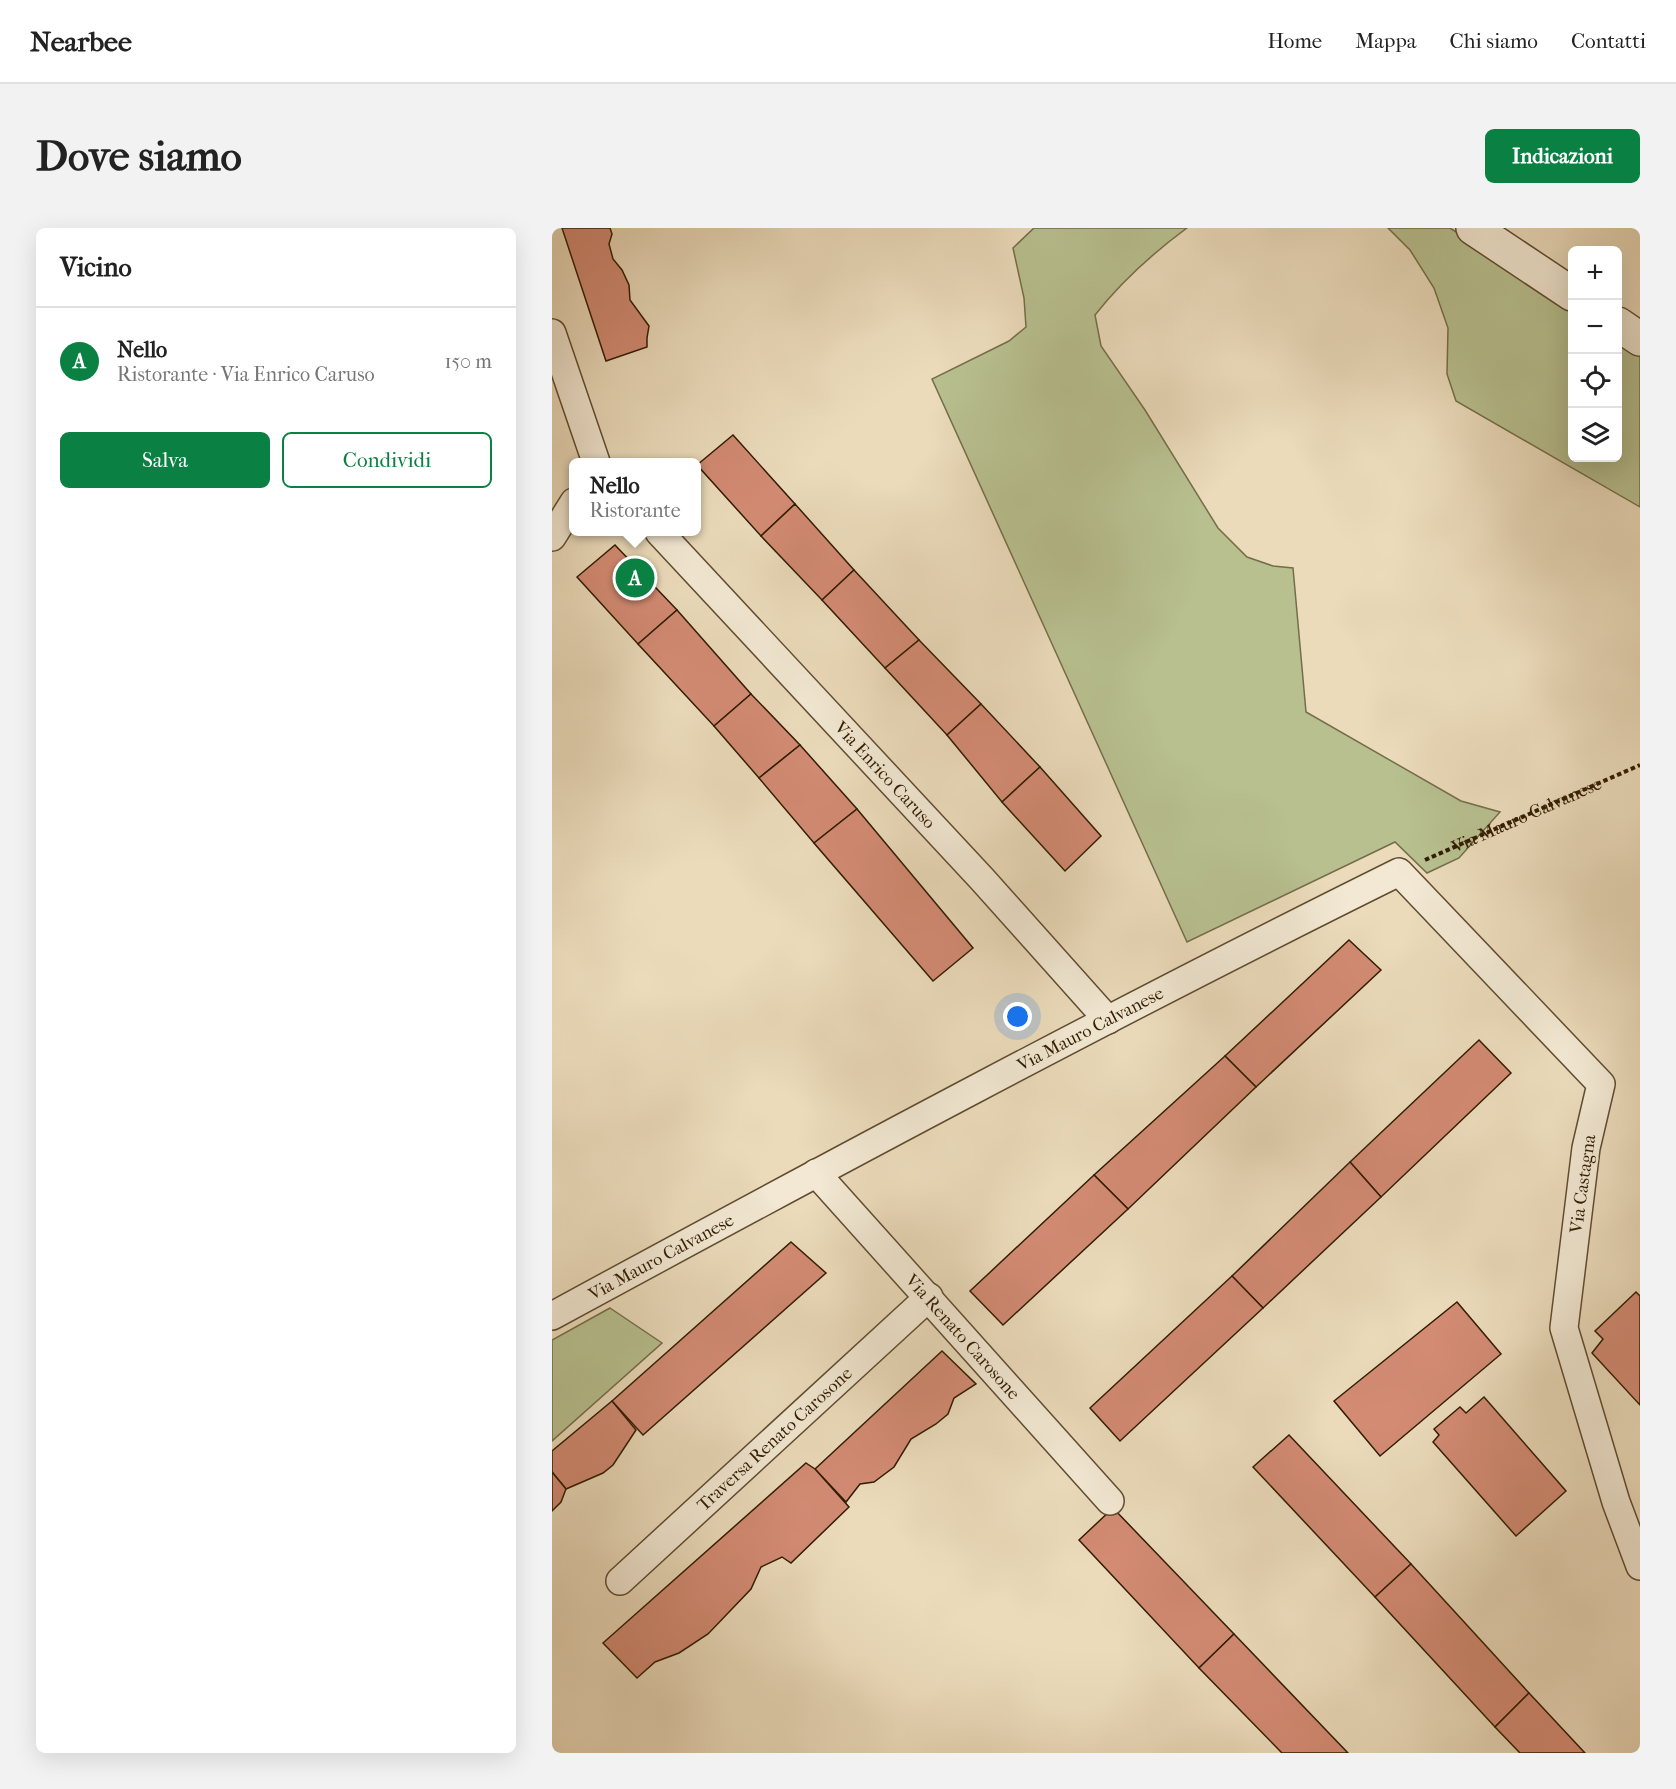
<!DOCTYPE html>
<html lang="it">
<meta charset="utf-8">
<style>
:root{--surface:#fff;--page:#f2f2f2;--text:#222;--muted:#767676;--line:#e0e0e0;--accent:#0b8043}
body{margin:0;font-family:"IM FELL French Canon",serif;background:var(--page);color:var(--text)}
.controls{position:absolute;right:18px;top:18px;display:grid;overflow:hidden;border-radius:9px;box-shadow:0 6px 24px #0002}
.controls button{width:54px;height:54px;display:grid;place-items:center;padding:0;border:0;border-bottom:2px solid var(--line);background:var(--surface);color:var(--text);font:30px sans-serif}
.you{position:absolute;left:466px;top:789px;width:21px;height:21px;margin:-15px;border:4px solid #fff;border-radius:50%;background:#1a73e8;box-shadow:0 0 0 9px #1a73e833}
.badge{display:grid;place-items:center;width:39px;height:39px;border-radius:50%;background:var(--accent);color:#fff;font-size:20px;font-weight:700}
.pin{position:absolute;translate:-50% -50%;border:3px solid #fff;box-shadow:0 2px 6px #0006}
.popup{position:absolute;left:17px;top:230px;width:132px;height:78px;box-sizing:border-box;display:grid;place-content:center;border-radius:9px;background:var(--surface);filter:drop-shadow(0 2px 4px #0005);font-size:20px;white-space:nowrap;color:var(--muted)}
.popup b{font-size:22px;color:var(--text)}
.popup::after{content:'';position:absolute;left:50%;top:100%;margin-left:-12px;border:12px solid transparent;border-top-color:var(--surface)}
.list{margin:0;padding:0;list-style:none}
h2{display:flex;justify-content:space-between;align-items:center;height:78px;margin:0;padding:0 24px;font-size:26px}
h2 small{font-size:20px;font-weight:400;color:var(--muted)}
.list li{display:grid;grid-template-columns:39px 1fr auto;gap:18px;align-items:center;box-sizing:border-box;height:108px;padding:0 24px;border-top:2px solid var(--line)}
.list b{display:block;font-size:22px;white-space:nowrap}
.list p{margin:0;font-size:20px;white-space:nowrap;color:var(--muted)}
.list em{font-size:20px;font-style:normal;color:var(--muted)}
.actions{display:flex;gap:12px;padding:18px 24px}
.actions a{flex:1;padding:14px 0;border:2px solid var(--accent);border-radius:9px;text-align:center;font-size:21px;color:var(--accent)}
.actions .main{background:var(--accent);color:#fff}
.icon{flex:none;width:33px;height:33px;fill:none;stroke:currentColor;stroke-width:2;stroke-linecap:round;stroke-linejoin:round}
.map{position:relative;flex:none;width:1088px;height:1525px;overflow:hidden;border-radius:9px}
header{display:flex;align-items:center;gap:36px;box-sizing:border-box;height:84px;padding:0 30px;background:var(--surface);border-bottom:2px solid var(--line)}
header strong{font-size:28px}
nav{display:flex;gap:33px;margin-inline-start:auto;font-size:21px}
.intro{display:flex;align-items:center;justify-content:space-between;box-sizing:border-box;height:144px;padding:0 36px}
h1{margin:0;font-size:42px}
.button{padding:15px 27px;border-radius:9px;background:var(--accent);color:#fff;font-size:21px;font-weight:700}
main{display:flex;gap:36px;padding:0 36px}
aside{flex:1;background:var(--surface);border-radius:9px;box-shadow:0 6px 24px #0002}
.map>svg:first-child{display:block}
.green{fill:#b8c090;stroke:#746e48;stroke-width:1.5}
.building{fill:#d38b74;stroke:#311c01;stroke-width:1.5}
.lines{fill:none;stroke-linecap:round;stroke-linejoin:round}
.minor-casing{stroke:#604c30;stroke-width:30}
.tertiary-casing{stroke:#604c30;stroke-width:36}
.path{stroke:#311c01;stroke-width:4;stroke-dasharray:4.5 3;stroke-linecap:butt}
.minor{stroke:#f2e8d3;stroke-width:27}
.tertiary{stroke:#f2e8d3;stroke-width:33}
.labels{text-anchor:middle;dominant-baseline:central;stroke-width:4.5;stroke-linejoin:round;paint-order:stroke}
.street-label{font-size:18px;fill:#311c01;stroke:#f2e8d3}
</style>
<header>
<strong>Nearbee</strong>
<nav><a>Home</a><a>Mappa</a><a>Chi siamo</a><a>Contatti</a></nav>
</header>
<div class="intro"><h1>Dove siamo</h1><a class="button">Indicazioni</a></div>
<main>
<aside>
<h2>Vicino<small></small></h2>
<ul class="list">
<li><span class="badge">A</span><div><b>Nello</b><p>Ristorante · Via Enrico Caruso</p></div><em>150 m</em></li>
</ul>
<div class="actions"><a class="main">Salva</a><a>Condividi</a></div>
</aside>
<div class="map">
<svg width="1088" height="1525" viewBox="0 0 1088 1525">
<rect width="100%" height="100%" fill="#ebdbbb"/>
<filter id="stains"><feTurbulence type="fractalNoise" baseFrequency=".00333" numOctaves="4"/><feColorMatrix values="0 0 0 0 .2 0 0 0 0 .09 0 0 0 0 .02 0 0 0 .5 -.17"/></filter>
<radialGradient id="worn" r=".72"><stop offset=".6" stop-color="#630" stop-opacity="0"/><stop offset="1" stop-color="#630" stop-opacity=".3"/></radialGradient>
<!-- green -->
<g class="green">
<path d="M 482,0 L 635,0 C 601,25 569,54 543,87 L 549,118 L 593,182 L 666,300 L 695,329 L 721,338 L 741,340 L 754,484 L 909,573 L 948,584 L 907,630 L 875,645 L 843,614 L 635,714 L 380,151 L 457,113 L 474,99 L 472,70 L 461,20 Z"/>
<polygon points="836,0 898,0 1020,78 1020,230 1066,230 1066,107 1088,122 1088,279 904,173 895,146 896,100 882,60 858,22"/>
<polygon points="58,1080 110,1115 0,1213 0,1112"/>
</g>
<!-- building -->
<g class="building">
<polygon points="10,0 58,0 60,6 57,16 61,31 70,42 77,57 78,72 97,98 95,110 95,119 54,133"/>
<polygon points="181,207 243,276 209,308 145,237"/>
<polygon points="243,276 302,342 270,372 209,308"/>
<polygon points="63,317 125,382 86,416 25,349"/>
<polygon points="302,342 367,412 333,440 270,372"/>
<polygon points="125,382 199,466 162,498 86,416"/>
<polygon points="367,412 429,476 395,507 333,440"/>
<polygon points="199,466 248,517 207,550 162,498"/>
<polygon points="429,476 488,539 450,574 395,507"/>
<polygon points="248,517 305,581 262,615 207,550"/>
<polygon points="488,539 549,608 513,643 450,574"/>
<polygon points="305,581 421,720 381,753 262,615"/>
<polygon points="797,712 829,742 704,859 673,828"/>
<polygon points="927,812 959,845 829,969 798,934"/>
<polygon points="673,828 704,859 576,981 542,947"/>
<polygon points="798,934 829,969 711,1080 680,1048"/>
<polygon points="542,947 576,981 451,1097 418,1063"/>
<polygon points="239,1014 274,1045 91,1207 60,1173"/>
<polygon points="680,1048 711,1080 568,1213 538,1180"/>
<polygon points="1084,1064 1088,1068 1088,1177 1040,1125 1051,1111 1043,1103"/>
<polygon points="905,1074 949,1126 828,1228 782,1173"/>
<polygon points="390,1123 424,1156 402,1170 396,1186 384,1196 359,1211 342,1239 322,1254 308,1256 294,1274 263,1241"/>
<polygon points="932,1169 1014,1263 964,1308 881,1214 887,1207 882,1201 908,1179 914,1185"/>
<polygon points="60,1173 84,1202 61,1237 51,1245 14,1261 0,1244 0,1223"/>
<polygon points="737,1207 859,1336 823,1369 701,1239"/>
<polygon points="254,1235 263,1241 297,1279 239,1335 230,1329 209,1339 199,1361 156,1406 127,1425 103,1434 85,1450 51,1415"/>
<polygon points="0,1244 14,1261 9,1274 0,1283"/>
<polygon points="561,1280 682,1406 647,1440 527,1312"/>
<polygon points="859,1336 977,1465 943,1499 823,1369"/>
<polygon points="682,1406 796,1525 730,1525 647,1440"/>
<polygon points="977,1465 1033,1525 968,1525 943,1499"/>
</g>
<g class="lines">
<defs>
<g id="minor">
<polyline points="0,105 44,234"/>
<path id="s2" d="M 107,304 L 430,651 L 556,792"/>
<polyline points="0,309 22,274"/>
<path id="s3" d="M 264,945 L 558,1273"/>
<path id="s4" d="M 0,1088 C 280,936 562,785 847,644 L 1049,856 L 1034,920 L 1012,1100 L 1064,1274 L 1088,1338"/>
<path id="s5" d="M 68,1353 L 377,1069"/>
</g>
<g id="tertiary">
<polyline points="921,0 1020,66"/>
<polyline points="1066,96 1088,111"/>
</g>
</defs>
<!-- minor casing -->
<use href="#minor" class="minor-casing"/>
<!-- tertiary casing -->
<use href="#tertiary" class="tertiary-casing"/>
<!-- path -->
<path class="path" id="s1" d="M 873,632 L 1088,537"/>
<!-- minor -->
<use href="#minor" class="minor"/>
<!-- tertiary -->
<use href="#tertiary" class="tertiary"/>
</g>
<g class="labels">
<!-- street labels -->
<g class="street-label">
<text stroke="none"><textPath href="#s2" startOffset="332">Via Enrico Caruso</textPath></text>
<text stroke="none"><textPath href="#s1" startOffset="111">Via Mauro Calvanese</textPath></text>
<text stroke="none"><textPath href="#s4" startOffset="610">Via Mauro Calvanese</textPath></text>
<text transform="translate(1031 956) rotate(-82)">Via Castagna</text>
<text stroke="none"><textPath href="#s4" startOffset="124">Via Mauro Calvanese</textPath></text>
<text stroke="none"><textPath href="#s3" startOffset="220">Via Renato Carosone</textPath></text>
<text stroke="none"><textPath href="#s5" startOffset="210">Traversa Renato Carosone</textPath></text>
</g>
</g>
<rect width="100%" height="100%" filter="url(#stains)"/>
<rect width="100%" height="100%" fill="url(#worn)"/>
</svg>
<div class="controls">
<button>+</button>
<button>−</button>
<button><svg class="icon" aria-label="locate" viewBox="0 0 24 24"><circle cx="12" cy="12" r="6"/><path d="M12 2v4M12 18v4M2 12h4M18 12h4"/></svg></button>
<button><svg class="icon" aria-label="layers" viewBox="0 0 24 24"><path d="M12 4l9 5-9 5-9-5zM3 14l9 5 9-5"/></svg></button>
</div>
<div class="you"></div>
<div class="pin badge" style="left:83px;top:350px">A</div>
<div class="popup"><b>Nello</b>Ristorante</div>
</div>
</main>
